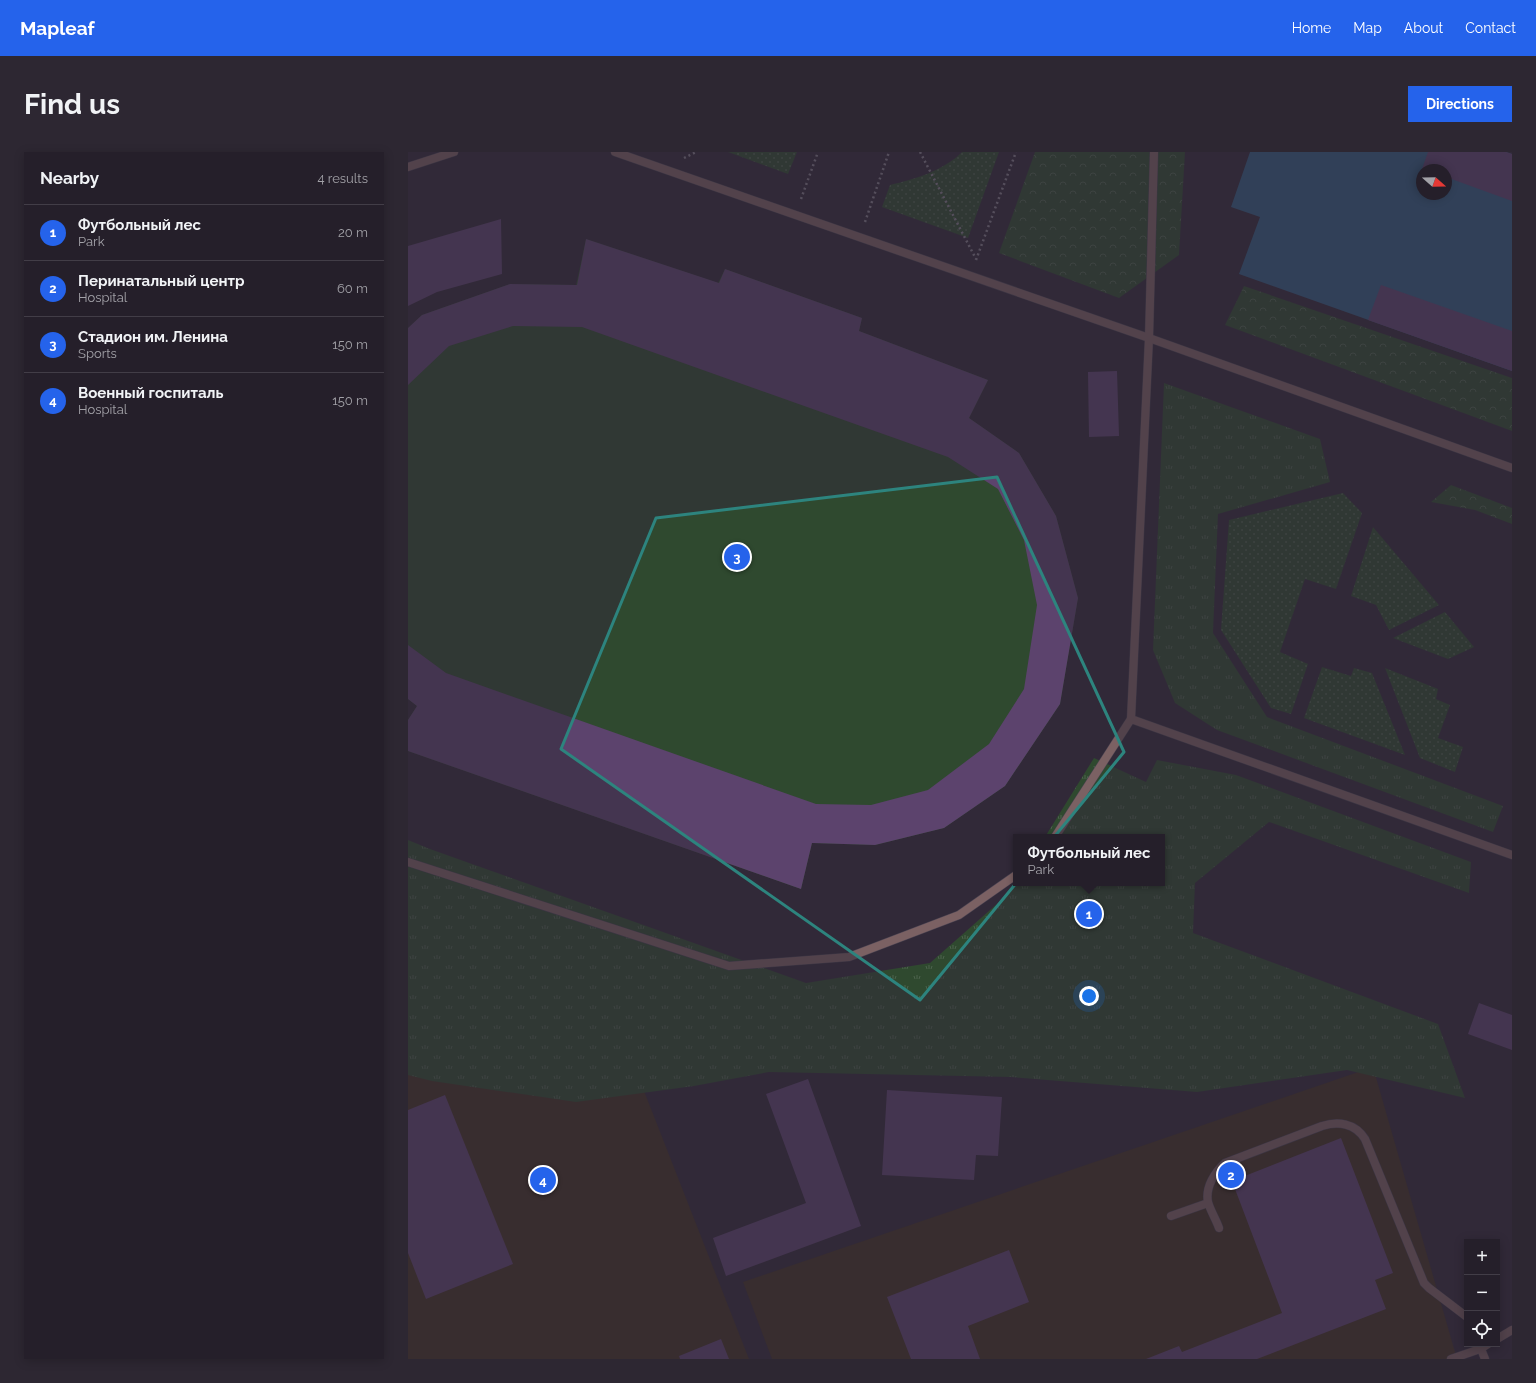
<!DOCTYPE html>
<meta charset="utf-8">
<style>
:root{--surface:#251f2a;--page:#2d2732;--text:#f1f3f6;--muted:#a3a2a8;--line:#423d47;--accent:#2563eb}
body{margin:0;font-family:Raleway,sans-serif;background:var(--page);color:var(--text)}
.controls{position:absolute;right:12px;bottom:12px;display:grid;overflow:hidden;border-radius:0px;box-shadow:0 2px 10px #0003}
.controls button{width:36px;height:36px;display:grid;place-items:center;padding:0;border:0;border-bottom:1px solid var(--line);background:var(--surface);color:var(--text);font:20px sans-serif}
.compass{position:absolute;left:1008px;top:12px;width:36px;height:36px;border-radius:50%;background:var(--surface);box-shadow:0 2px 10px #0003;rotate:110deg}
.you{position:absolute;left:681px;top:844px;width:14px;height:14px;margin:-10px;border:3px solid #fff;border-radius:50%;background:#1a73e8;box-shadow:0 0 0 6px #1a73e833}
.badge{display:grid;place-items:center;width:26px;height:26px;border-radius:50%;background:var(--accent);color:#fff;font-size:13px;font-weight:700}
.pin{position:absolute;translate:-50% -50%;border:2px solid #fff;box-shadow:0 1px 4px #0006}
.popup{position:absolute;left:605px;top:682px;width:152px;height:52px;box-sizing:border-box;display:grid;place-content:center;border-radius:0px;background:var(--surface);filter:drop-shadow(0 1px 3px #0005);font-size:13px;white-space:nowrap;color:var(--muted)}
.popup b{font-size:15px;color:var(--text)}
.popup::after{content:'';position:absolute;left:50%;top:100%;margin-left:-8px;border:8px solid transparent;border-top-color:var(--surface)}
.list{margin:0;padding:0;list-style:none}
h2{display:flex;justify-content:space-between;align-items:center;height:52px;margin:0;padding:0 16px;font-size:17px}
h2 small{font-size:13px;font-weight:400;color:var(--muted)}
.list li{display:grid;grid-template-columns:26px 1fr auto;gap:12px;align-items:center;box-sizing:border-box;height:56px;padding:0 16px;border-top:1px solid var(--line)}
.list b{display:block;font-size:15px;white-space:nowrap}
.list p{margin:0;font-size:13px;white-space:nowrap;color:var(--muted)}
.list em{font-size:13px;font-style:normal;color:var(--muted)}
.icon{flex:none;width:22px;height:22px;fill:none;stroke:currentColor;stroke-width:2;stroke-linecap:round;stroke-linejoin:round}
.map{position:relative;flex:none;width:1104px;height:1207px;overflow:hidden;border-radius:0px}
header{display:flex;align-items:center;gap:24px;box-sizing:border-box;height:56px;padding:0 20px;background:var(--accent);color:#fff}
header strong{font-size:19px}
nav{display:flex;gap:22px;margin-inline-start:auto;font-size:14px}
.intro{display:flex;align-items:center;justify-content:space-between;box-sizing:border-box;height:96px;padding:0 24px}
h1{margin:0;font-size:28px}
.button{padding:10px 18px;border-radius:0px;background:var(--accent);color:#fff;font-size:14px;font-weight:700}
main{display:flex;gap:24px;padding:0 24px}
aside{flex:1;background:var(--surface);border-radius:0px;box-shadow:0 2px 10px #0003}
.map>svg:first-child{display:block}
.medical{fill:#403125}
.grass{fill:url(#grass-dots)}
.forest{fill:url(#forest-crowns)}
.park{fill:url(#park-tufts)}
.pitch{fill:#2f492f}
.water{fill:#325b7e;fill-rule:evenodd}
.building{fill:#5c436d}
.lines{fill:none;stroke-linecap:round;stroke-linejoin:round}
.service-casing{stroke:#4b4452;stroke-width:9}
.pedestrian-casing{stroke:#4b4452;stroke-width:9}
.path{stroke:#817b87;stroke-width:2.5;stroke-dasharray:2 3;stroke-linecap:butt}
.service{stroke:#7b6163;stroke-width:8}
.pedestrian{stroke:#7b6163;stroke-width:8}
.marked{fill:none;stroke:#2d847e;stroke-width:3;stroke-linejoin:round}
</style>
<header>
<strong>Mapleaf</strong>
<nav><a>Home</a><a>Map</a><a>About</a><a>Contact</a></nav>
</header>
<div class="intro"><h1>Find us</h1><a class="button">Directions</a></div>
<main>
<aside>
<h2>Nearby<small>4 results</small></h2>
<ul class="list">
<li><span class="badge">1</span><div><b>Футбольный лес</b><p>Park</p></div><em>20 m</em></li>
<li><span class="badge">2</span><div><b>Перинатальный центр</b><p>Hospital</p></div><em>60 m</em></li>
<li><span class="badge">3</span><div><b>Стадион им. Ленина</b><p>Sports</p></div><em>150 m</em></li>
<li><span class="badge">4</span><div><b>Военный госпиталь</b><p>Hospital</p></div><em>150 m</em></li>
</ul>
</aside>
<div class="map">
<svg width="1104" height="1207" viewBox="0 0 1104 1207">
<defs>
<pattern id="grass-dots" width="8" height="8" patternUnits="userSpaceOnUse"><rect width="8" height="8" fill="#2f492f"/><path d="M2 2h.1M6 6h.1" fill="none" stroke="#4c624d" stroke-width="1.8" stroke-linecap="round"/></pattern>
<pattern id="forest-crowns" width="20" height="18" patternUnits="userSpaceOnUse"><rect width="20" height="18" fill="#2f492f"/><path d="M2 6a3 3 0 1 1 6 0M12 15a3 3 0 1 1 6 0" fill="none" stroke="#4c624d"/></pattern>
<pattern id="park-tufts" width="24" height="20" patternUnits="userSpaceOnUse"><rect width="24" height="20" fill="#2f492f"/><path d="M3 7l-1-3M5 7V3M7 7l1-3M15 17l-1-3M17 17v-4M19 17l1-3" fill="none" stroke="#4c624d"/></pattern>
</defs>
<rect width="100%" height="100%" fill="#312938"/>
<!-- medical -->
<g class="medical">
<polygon points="173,778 341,1207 0,1207 0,849"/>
<polygon points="965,915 1049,1207 364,1207 335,1130"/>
</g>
<!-- grass -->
<g class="grass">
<polygon points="320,0 389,0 380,22"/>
<path d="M 554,0 L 591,0 L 560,86 L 474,55 L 482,33 C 507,27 535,19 554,0 Z"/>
<polygon points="935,341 954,361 928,437 897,427 872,500 900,512 883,562 863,556 813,478 821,368"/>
<polygon points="965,375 1031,453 981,478 968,453 943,444"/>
<polygon points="1037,460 1066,495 1040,507 985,486"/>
<polygon points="914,515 943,524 946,516 964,521 997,603 896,566"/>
<polygon points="977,516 1030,537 1028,547 1042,553 1030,586 1055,595 1047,620 1012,606"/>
</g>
<!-- forest -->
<g class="forest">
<polygon points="627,0 777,0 771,103 711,146 591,101"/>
<polygon points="836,134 1104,226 1104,279 817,173"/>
<polygon points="1043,333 1104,356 1104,372 1067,358 1023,350"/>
</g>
<!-- park -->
<g class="park">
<polygon points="756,231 912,287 922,330 810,362 805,481 859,565 1095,654 1085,680 809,578 767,551 745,498"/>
<polygon points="686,606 738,630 749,608 828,623 1063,710 1061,741 861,670 787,731 785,781 1030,872 1057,946 939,918 789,940 603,925 361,920 286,934 168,950 24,929 0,923 0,688 22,697 398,831 522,811 598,744 608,729 608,731 754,731 754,685 637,685"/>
</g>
<!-- pitch -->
<polygon class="pitch" points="178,87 310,131 317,117 454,166 451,179 580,228 561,266 611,301 648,364 670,446 652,552 597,634 536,676 467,693 404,691 393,737 0,599 0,568 9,554 0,547 0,176 14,163 102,132 168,133"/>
<!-- water -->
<path class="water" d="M 842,0 L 1098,0 L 1104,2 L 1104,219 L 831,122 L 852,65 L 823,55 ZM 1014,18 L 1038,18 L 1038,42 L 1014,42 Z"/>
<!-- building -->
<g class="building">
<polygon points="1020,0 1098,0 1104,2 1104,49 1038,25 1038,18 1018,18 1014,17"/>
<polygon points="93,67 94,122 29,140 0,154 0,94"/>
<polygon points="178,87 311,131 317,117 454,166 451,179 580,228 561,266 611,301 648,364 670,446 652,552 597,634 536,676 467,693 404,691 393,737 0,599 0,568 9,554 0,547 0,493 38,521 408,652 463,653 520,638 581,592 616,537 629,453 616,388 590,337 540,305 174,175 105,174 41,194 0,233 0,176 14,163 102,132 169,133"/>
<polygon points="973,133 1104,179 1104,219 960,168"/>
<polygon points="709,219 711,284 681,285 680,220"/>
<polygon points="1071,851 1104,863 1104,898 1060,882"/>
<polygon points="400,927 453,1074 318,1124 305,1086 398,1051 358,942"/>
<polygon points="479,938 594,945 590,1004 568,1003 566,1028 474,1023"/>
<polygon points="37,943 105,1112 18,1147 0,1101 0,958"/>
<polygon points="933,986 985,1121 967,1128 978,1157 849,1207 738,1207 771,1194 774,1200 874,1161 824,1029"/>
<polygon points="601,1098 621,1150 560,1174 572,1207 503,1207 479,1145"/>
<polygon points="313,1187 321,1207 272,1207 271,1204"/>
</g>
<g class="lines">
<defs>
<g id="service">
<polyline points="763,1064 800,1051"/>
<path d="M 811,1076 C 808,1067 802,1058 800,1050 C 797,1035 807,1020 817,1011 L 914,974 C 930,969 947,971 957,987 L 1016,1131 L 1021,1136 L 1059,1165"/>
<polyline points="1089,1187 1104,1178"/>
<polyline points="1071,1192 1077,1207"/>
<polyline points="1043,1207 1072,1197 1080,1192"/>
</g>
<g id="pedestrian">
<polyline points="207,0 741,186 1104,316"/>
<polyline points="746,0 741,186 723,567 1104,703"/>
<polyline points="0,15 46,0"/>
<polyline points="647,685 723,567"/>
<polyline points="0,710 321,814 441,805 551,763 608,723"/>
</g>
</defs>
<!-- service casing -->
<use href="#service" class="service-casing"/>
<!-- pedestrian casing -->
<use href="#pedestrian" class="pedestrian-casing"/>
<!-- path -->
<g class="path">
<polyline points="512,0 568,107"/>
<polyline points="276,6 288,0"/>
<polyline points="393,47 410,0"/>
<polyline points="457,70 481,0"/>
<polyline points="568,108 608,0"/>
</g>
<!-- service -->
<use href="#service" class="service"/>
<!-- pedestrian -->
<use href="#pedestrian" class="pedestrian"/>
</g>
<!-- marked area -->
<path d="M0 0H1104V1207H0ZM 589,325 L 716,600 L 512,848 L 153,597 L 248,366 Z" fill="#312938" fill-opacity=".55" fill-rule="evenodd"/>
<path class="marked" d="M 589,325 L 716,600 L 512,848 L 153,597 L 248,366 Z"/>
</svg>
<div class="controls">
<button>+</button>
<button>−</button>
<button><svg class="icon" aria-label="locate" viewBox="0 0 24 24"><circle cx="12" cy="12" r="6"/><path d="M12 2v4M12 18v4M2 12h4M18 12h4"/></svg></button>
</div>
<svg class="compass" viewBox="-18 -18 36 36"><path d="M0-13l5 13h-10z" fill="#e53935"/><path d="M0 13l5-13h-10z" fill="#a3a2a8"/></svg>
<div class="you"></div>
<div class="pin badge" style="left:681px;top:762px">1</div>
<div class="popup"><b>Футбольный лес</b>Park</div>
<div class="pin badge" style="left:823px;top:1023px">2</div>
<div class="pin badge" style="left:329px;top:405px">3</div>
<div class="pin badge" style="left:135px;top:1028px">4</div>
</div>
</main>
